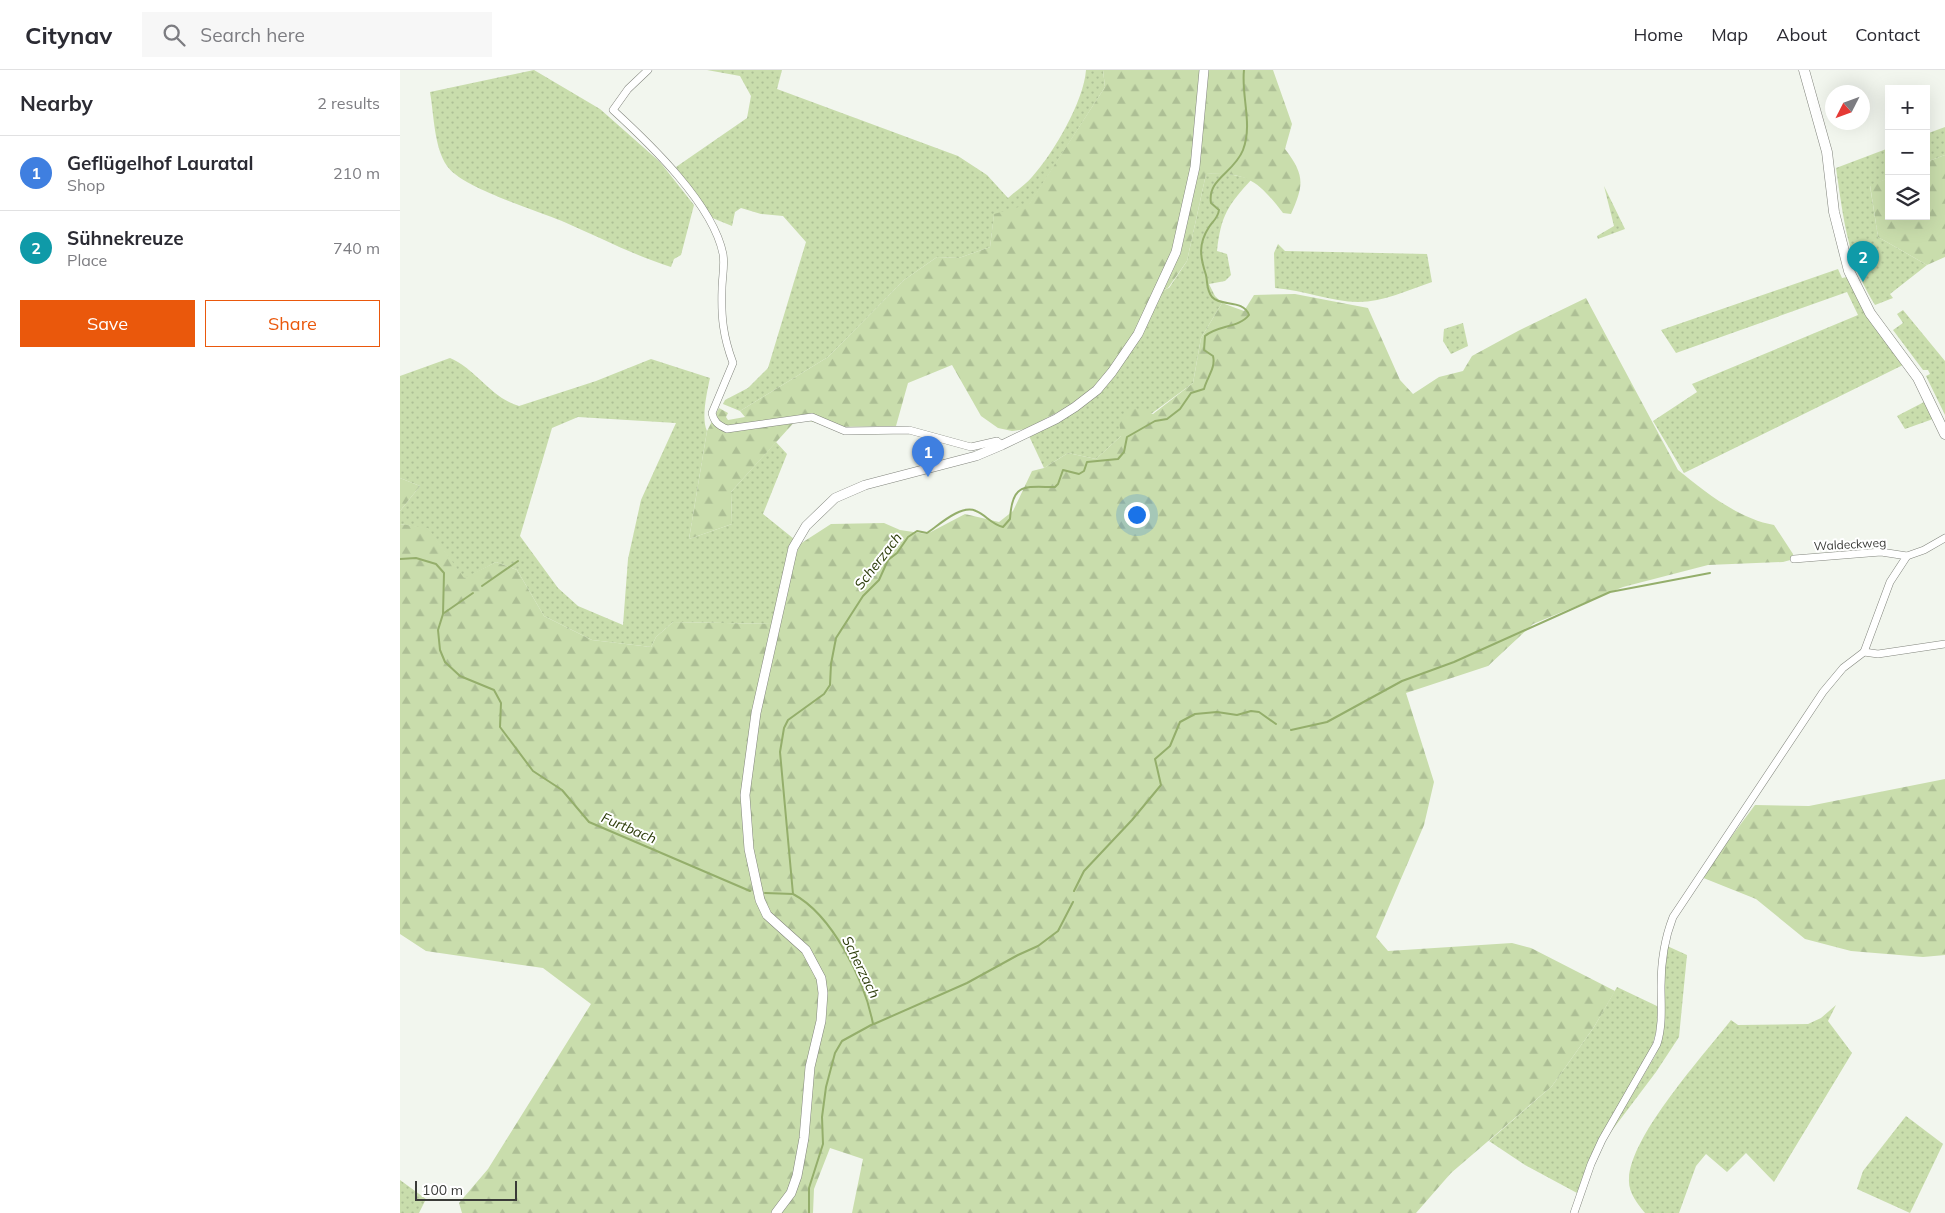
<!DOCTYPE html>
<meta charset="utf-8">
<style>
:root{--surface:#fff;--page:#f7f7f7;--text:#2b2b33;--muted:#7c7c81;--line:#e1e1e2;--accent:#ea580c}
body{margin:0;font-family:Mulish,sans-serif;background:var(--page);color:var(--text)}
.controls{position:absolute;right:15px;top:15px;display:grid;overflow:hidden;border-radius:0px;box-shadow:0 5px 20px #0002}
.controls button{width:45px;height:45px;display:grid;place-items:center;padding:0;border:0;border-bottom:1px solid var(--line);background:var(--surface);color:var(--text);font:25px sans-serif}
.compass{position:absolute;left:1425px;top:15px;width:45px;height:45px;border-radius:50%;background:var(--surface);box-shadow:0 5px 20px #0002;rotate:228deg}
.scale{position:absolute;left:15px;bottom:12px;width:102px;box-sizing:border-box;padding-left:5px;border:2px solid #3a3b38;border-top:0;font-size:14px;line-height:18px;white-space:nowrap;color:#3a3b38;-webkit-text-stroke:4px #fff;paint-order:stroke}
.you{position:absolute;left:736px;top:444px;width:18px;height:18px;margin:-12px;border:4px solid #fff;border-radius:50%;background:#1a73e8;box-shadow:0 0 0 8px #1a73e833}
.badge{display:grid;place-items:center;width:32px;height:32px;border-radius:50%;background:var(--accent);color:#fff;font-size:16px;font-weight:700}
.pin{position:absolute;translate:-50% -41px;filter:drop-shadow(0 1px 2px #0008)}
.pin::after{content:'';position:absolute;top:26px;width:18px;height:15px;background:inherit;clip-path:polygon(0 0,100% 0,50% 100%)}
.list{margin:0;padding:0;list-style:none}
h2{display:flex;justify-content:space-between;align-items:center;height:65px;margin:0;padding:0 20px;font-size:21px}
h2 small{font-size:16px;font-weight:400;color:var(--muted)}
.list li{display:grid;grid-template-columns:32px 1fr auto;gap:15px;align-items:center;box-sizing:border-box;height:75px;padding:0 20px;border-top:1px solid var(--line)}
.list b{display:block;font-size:19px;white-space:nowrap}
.list p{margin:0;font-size:16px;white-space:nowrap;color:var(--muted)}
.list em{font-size:16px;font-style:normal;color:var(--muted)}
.actions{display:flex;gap:10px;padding:15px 20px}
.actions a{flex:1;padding:11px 0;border:1px solid var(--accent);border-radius:0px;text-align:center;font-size:18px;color:var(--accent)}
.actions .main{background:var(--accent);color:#fff}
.icon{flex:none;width:28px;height:28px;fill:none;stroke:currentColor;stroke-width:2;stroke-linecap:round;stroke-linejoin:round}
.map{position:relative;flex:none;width:1545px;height:1143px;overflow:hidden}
header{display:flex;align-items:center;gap:30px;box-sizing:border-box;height:70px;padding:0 25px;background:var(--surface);border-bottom:1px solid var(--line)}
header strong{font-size:24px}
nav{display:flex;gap:28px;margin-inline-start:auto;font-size:18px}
.search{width:350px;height:45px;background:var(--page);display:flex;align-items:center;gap:12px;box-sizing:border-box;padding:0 18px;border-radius:0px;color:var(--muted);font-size:19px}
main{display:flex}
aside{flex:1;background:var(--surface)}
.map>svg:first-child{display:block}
.grass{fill:url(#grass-dots);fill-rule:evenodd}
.forest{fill:url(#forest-firs)}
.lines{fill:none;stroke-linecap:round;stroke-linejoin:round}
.stream{stroke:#94ae6b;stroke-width:2}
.minor-casing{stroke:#82857d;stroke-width:8}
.tertiary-casing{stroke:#82857d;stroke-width:10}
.secondary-casing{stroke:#82857d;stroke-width:11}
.minor{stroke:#fff;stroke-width:7}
.tertiary{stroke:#fff;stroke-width:9}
.secondary{stroke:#fff;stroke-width:10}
.labels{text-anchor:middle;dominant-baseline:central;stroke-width:4;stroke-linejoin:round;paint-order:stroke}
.street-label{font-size:12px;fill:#3a3b38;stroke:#fff}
.water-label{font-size:14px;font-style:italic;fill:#2b3b08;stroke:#fff}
</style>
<header>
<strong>Citynav</strong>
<div class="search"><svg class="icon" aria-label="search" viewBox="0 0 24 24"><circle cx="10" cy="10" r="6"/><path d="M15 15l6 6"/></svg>Search here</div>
<nav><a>Home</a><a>Map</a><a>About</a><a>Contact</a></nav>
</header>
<main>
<aside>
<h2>Nearby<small>2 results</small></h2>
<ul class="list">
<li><span class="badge" style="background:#3f7fe0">1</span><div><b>Geflügelhof Lauratal</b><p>Shop</p></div><em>210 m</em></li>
<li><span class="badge" style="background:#0f9aa8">2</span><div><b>Sühnekreuze</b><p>Place</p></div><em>740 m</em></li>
</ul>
<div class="actions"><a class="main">Save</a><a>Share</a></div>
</aside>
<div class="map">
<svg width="1545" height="1143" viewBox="0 0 1545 1143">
<defs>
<pattern id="grass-dots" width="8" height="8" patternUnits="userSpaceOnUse" patternTransform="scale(1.25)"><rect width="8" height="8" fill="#c9ddac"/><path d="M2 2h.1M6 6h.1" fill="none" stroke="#adbf95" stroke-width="1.8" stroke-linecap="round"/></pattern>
<pattern id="forest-firs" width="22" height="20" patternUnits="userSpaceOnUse" patternTransform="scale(1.25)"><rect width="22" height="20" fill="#c9ddac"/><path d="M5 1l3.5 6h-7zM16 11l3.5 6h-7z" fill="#adbf95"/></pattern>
</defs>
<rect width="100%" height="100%" fill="#f2f6ee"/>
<!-- grass -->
<g class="grass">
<path d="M 134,0 L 200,39 L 260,92 L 294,135 L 281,185 L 274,189 L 271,197 C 233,185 199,167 162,151 C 136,140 62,118 47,96 C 34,77 34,45 30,22 Z"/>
<path d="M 307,0 L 382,0 L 377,19 L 558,86 L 587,105 L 608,128 C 616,121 625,115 632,107 C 653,84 684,31 686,0 L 703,0 L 705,17 L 629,135 L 594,145 L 590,177 L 559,188 L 537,187 L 504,210 L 428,287 L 340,341 L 323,334 L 325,330 L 348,318 L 368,298 L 406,172 L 383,146 L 361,144 L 341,138 L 335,142 L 332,156 L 310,147 L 276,97 L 347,48 L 351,26 L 340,6 Z"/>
<polygon points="1545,57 1545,85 1526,92 1526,64"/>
<path d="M 1489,78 L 1489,108 L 1470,116 L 1478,167 L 1527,195 L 1490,224 L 1493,228 L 1475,235 C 1448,193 1443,146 1436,98 Z"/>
<path d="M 824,103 L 852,109 C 828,135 821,145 817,181 L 827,184 L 831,205 L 825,211 L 809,214 L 815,226 L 822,233 L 801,268 L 793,313 L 721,366 L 696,389 L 668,383 L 644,398 L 629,366 L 691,320 L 754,224 L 769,218 L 787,191 L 806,104 Z"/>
<polygon points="1204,116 1225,159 1198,169 1197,166 1214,156"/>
<path d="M 878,174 L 885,181 L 1027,184 L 1032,212 C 1008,220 984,232 958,232 C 932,232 903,220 875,218 L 874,183 Z"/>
<polygon points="1438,199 1442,208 1447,207 1505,294 1284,403 1253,351 1297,322 1292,314 1458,245 1447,222 1276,283 1261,260"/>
<polygon points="1503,240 1545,291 1545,345 1526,306 1530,304 1528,300 1523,300 1493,260 1503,253 1497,244"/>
<polygon points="1063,253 1068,276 1051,284 1043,271 1044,259"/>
<path d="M 50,288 C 76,299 91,328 119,336 L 196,311 L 251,289 L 310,308 C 307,322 301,348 307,361 L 289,469 L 332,454 L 331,422 L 376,372 L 387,384 L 363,444 L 394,469 L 372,554 L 273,552 L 256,567 L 251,577 L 192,570 L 144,546 L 117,500 L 96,492 L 64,509 L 28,459 L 0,454 L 0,441 L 20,416 L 0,408 L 0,306 ZM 178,347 L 276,353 L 241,430 L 228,489 L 223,555 L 178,536 L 158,518 L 120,466 L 152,358 Z"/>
<polygon points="1526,331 1533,349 1505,359 1497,346"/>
<polygon points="1265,875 1287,885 1279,967 1256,1002 1207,1067 1255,986 1262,967"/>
<polygon points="1217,917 1259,937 1259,952 1251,979 1185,1102 1177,1123 1125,1095 1089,1071 1152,1016 1194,957"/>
<path d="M 1436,935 L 1428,951 L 1452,983 L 1374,1112 L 1346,1083 L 1327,1102 L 1306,1084 L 1296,1096 L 1279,1143 L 1245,1143 C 1237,1133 1228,1122 1229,1109 C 1230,1066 1304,985 1331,950 L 1338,955 L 1408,954 L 1421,948 Z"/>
<polygon points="1506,1046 1543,1074 1510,1143 1457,1119 1463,1101"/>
<polygon points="0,1110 26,1129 19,1143 0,1143"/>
</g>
<!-- forest -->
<g class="forest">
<path d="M 703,0 L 873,0 L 892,54 L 885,79 C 905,105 904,115 891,144 L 883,143 C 858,111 848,102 806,104 L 787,191 L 768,218 L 754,224 L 726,275 L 711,296 L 691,320 L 675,333 L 626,359 L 612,361 L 598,358 L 581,346 L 552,295 L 508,313 L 496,356 L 432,357 L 398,348 L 331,422 L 332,454 L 289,469 L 307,361 L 319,338 L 328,343 L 326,347 L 328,350 L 345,347 L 340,341 L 428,287 L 504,210 L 537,187 L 559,188 L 590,177 L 594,144 L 629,134 L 705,17 Z"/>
<polygon points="1545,85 1545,187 1527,195 1478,167 1470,115 1489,108 1489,146 1526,146 1526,92"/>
<path d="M 895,224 L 968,238 L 1000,310 L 1013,324 L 1039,307 L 1063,301 L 1072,286 L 1118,261 L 1186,228 L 1278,400 C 1305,422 1339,449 1374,455 L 1393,484 L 1394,489 L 1383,492 L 1308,495 L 1223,517 L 1133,554 L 1088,596 L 1006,623 L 1034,712 L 1024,755 L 976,867 L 988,881 L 1112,873 L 1131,878 L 1215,921 L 1194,957 L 1152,1016 L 1051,1103 L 1016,1143 L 452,1143 L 463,1089 L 430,1078 L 414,1119 L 413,1143 L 62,1143 L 59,1133 L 88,1099 L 191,934 L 143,898 L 26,881 L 0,864 L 0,454 L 28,458 L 64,508 L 96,492 L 117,500 L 144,546 L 192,570 L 251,577 L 256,567 L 273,552 L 379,554 L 387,509 L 400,474 L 431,454 L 484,453 L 500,460 L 527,464 L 565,444 L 599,452 L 613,441 L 632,401 L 644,398 L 668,383 L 696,389 L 721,366 L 719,350 L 732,337 L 753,344 L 793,313 L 801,268 L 822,233 L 844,241 L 854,225 Z"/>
<polygon points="0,408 20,416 0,441"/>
<polygon points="1545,709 1545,885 1523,887 1451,881 1405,869 1356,829 1301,807 1355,735 1409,736"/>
</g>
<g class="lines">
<!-- stream -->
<g class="stream">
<polyline points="0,489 16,488 36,494 44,503 43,544 38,560 40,580 45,592 60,606 94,620 101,633 100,657 133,701 162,720 189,752 350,821"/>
<polyline points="82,516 118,491"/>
<polyline points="44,543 73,523"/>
<polyline points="891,660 927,652 1002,611 1054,592 1210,522 1310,503"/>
<polyline points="674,821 684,801 732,750 761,715 755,689 770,676 780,652 795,644 817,642 837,645 851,641 859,642 876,654"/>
<polyline points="365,823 393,824"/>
<polyline points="474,954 567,913 618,885 638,876 658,861 673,832"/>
<path d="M 409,1143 L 409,1118 L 423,1074 L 422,1047 L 426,1017 L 435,983 L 442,971 L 473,954 C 465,912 433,845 393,824 L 380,682 L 384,658 L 388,650 L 424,624 L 430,615 L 431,594 L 436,568 L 463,526 L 479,510 L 488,490 L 497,483 L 508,467 L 517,461 L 527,463 C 539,455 561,434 576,441 C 586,445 591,454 603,457 L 610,449 C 612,412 625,417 655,417 L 658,414 L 663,400 L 679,404 L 684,401 L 687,392 L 718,389 L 724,382 L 727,367 L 755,351 L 767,349 L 780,339 L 791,323 L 804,319 C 807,307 816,298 813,286 L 804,280 L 805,266 C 817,255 839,258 849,245 C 843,229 821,237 812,227 C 806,219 808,214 806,205 C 800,187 798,174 809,157 C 813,151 818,148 819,140 L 811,133 C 807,109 834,103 843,80 C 853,54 841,26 844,0"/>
</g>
<defs>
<g id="minor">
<path d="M 248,0 L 228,19 L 213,40 C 250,74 313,134 323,184 C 325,195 322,208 322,219 C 321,247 323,266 333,293 L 312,343 C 314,352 318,355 327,359 L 412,347 L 445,361 L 509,360 L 571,377 L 597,371 L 602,375"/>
<polyline points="1394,489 1481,482 1507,486"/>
<polyline points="1464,582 1478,584 1545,574"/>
<path d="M 1174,1143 L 1191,1094 L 1202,1070 L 1257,974 C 1263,955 1261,936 1261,916 C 1261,891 1264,870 1273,847 L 1423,622 L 1443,598 L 1464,582 L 1490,512 L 1507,486 L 1524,480 L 1545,468"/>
</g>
<polyline id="tertiary" points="376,1143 391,1123 397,1106 404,1068 410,997 421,951 423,923 421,908 406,880 367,845 360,830 349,779 345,725 356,643 393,478 406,456 435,428 465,415 576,386 602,375 656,349 675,337 697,320 712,302 738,264 776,182 795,97 804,0"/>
<polyline id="secondary" points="1404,0 1427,82 1434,142 1449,201 1470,243 1518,308 1545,364"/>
</defs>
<!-- minor casing -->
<use href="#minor" class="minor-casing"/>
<!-- tertiary casing -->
<use href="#tertiary" class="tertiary-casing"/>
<!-- secondary casing -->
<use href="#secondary" class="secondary-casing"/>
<!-- minor -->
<use href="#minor" class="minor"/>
<!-- tertiary -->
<use href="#tertiary" class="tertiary"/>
<!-- secondary -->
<use href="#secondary" class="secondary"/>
</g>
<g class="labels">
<!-- street labels -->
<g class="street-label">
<text transform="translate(1450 474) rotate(-3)">Waldeckweg</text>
</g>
<!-- water labels -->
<g class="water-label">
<text transform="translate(478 491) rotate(-52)">Scherzach</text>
<text transform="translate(229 758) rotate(23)">Furtbach</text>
<text transform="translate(461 897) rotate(64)">Scherzach</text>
</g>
</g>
</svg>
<div class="controls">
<button>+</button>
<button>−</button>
<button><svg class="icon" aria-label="layers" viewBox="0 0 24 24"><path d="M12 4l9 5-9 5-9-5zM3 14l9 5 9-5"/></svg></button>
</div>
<svg class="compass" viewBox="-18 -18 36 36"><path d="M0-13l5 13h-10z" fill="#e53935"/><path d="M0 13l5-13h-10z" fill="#7c7c81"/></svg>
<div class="scale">100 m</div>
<div class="you"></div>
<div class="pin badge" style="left:528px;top:407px;background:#3f7fe0">1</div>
<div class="pin badge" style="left:1463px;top:212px;background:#0f9aa8">2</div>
</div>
</main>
